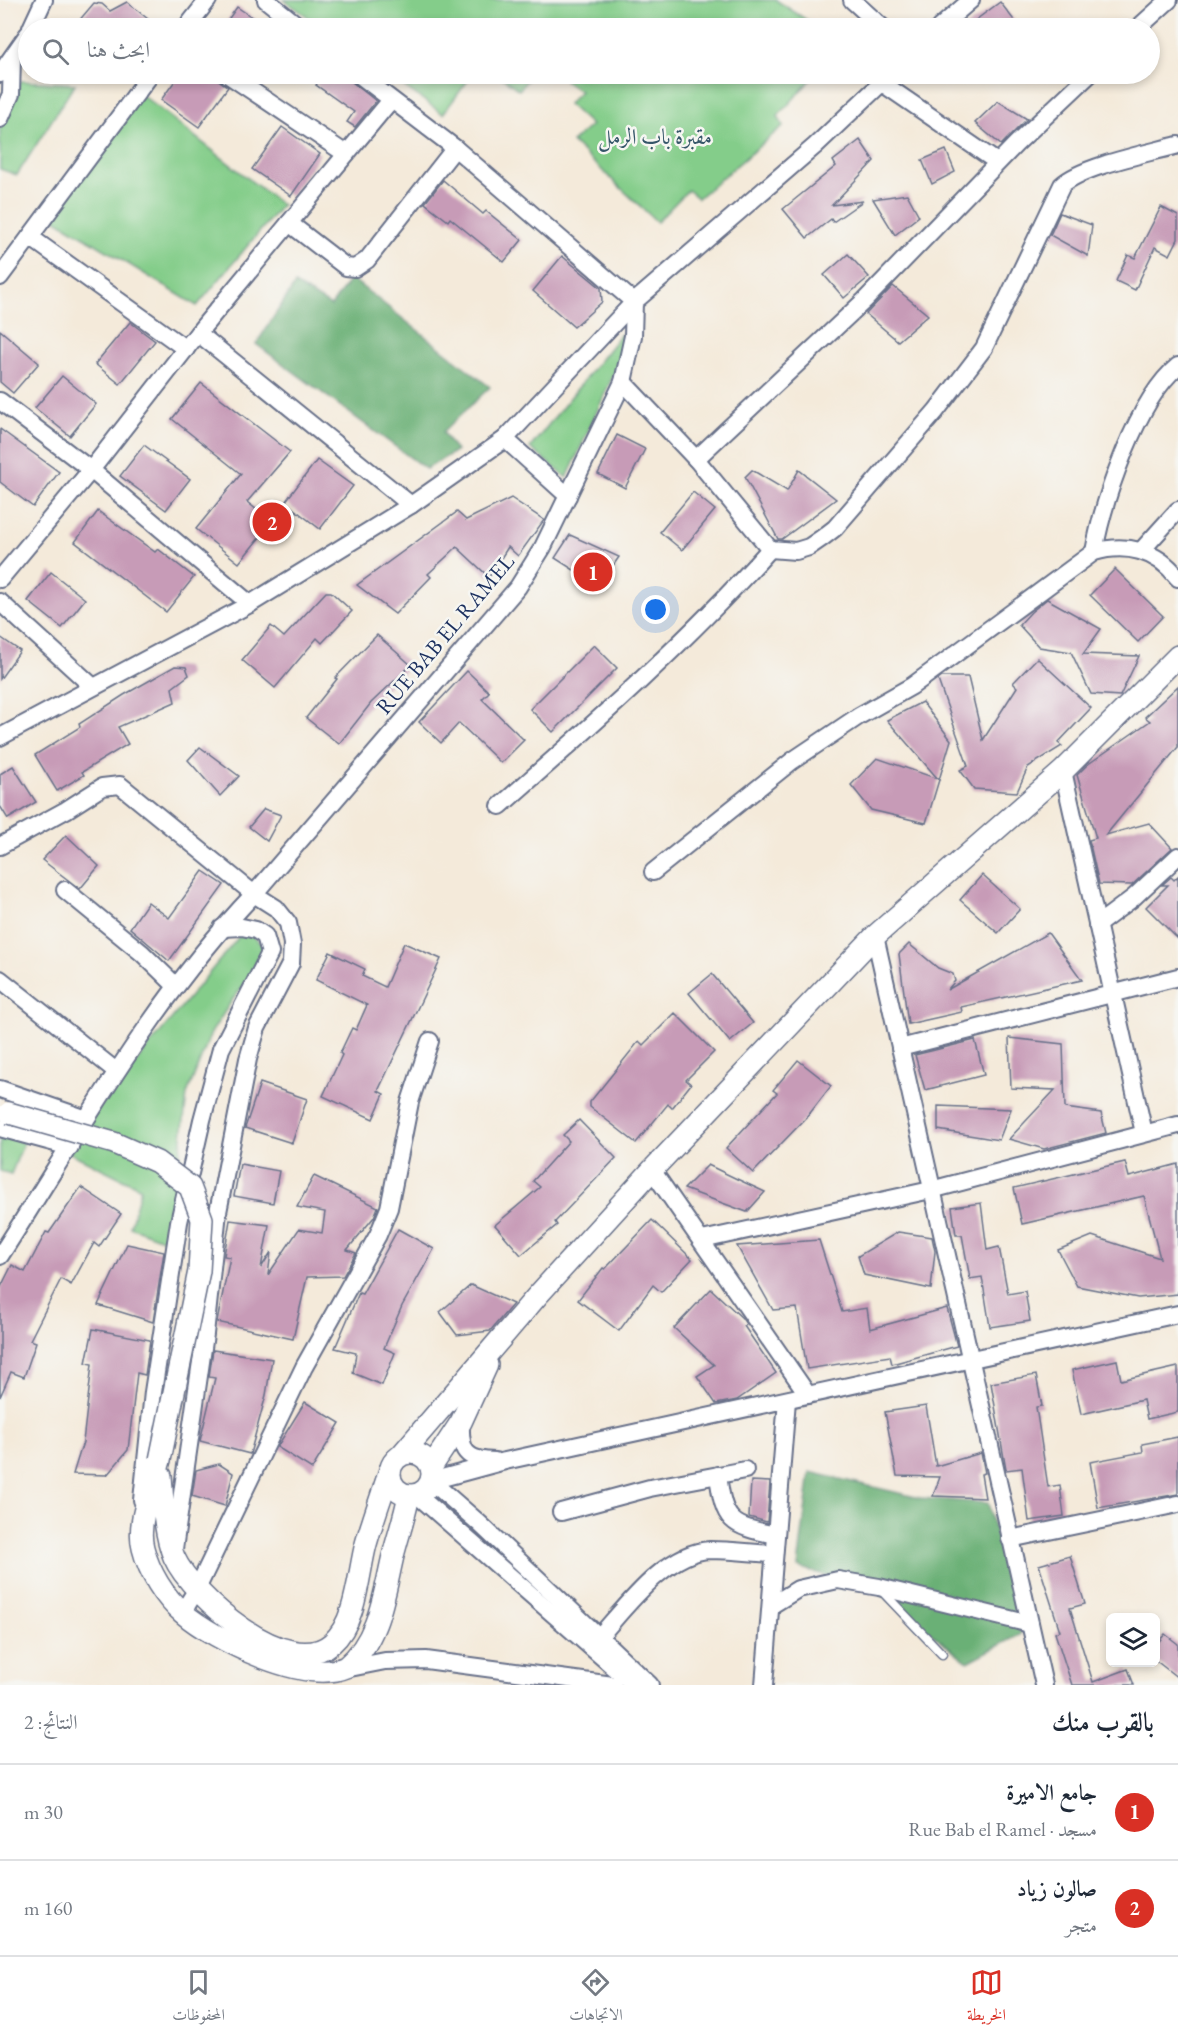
<!DOCTYPE html>
<html lang="ar">
<meta charset="utf-8">
<style>
:root{--surface:#fff;--page:#f2f2f3;--text:#1f2937;--muted:#747a83;--line:#e0e1e3;--accent:#d93025}
body{margin:0;font-family:"EB Garamond",Amiri,serif;background:var(--page);color:var(--text);direction:rtl}
.controls{position:absolute;right:18px;bottom:18px;display:grid;overflow:hidden;border-radius:9px;box-shadow:0 3px 9px #0003}
.controls button{width:54px;height:54px;display:grid;place-items:center;padding:0;border:0;border-bottom:2px solid var(--line);background:var(--surface);color:var(--text);font:30px sans-serif}
.you{position:absolute;left:656px;top:610px;width:21px;height:21px;margin:-15px;border:4px solid #fff;border-radius:50%;background:#1a73e8;box-shadow:0 0 0 9px #1a73e833}
.badge{display:grid;place-items:center;width:39px;height:39px;border-radius:50%;background:var(--accent);color:#fff;font-size:20px;font-weight:700}
.pin{position:absolute;translate:-50% -50%;border:3px solid #fff;box-shadow:0 2px 6px #0006}
.list{margin:0;padding:0;list-style:none}
h2{display:flex;justify-content:space-between;align-items:center;height:78px;margin:0;padding:0 24px;font-size:26px}
h2 small{font-size:20px;font-weight:400;color:var(--muted)}
.list li{display:grid;grid-template-columns:39px 1fr auto;gap:18px;align-items:center;box-sizing:border-box;height:96px;padding:0 24px;border-top:2px solid var(--line)}
.list b{display:block;font-size:22px;white-space:nowrap}
.list p{margin:0;font-size:20px;white-space:nowrap;color:var(--muted)}
.list em{font-size:20px;font-style:normal;color:var(--muted)}
.icon{flex:none;width:33px;height:33px;fill:none;stroke:currentColor;stroke-width:2;stroke-linecap:round;stroke-linejoin:round}
.map{position:relative;flex:none;width:1178px;height:1685px;overflow:hidden;direction:ltr}
.search{position:absolute;background:var(--surface);box-shadow:0 3px 9px #0003;left:18px;right:18px;top:18px;height:66px;display:flex;align-items:center;gap:15px;box-sizing:border-box;padding:0 21px;border-radius:33px;color:var(--muted);font-size:22px}
.sheet{height:270px;background:var(--surface)}
nav{display:flex;justify-content:space-around;align-items:center;box-sizing:border-box;height:84px;border-top:2px solid var(--line);background:var(--surface);font-size:16px;color:var(--muted)}
nav a{display:grid;justify-items:center;gap:3px}
nav .on{color:var(--accent)}
.map>svg:first-child{display:block}
.green{fill:#84cd8a;stroke:#507e74;stroke-width:1.5}
.forest{fill:#6bb076;stroke:#43706a;stroke-width:1.5}
.building{fill:#c79bb7}
.lines{fill:none;stroke-linecap:round;stroke-linejoin:round}
.service-casing{stroke:#677089;stroke-width:11}
.minor-casing{stroke:#677089;stroke-width:20}
.tertiary-casing{stroke:#677089;stroke-width:24}
.service{stroke:#fff;stroke-width:8}
.minor{stroke:#fff;stroke-width:16}
.tertiary{stroke:#fff;stroke-width:21}
.tertiary-bridge-casing{stroke:#677089;stroke-width:24;stroke-linecap:butt}
.tertiary-bridge{stroke:#fff;stroke-width:21}
.labels{text-anchor:middle;dominant-baseline:central;stroke-width:5;stroke-linejoin:round;paint-order:stroke}
.park-label{font-size:22px;fill:#355669;stroke:#f6f6f2}
.street-label{font-size:22px;fill:#1b2f5e;stroke:#f6f6f2}
</style>
<div class="map">
<svg width="1178" height="1685" viewBox="0 0 1178 1685">
<rect width="100%" height="100%" fill="#f6f6f2"/>
<filter id="ink" filterUnits="userSpaceOnUse"><feTurbulence type="fractalNoise" baseFrequency=".0167" numOctaves="2"/><feDisplacementMap in="SourceGraphic" scale="12" xChannelSelector="R" yChannelSelector="G"/><feConvolveMatrix kernelMatrix="1 2 1 2 8 2 1 2 1" color-interpolation-filters="sRGB"/></filter>
<filter id="wash" filterUnits="userSpaceOnUse"><feTurbulence type="fractalNoise" baseFrequency=".008" numOctaves="4" result="noise"/><feDisplacementMap in="SourceGraphic" scale="24" xChannelSelector="R" yChannelSelector="G"/><feGaussianBlur stdDeviation="1.35" result="paint"/><feColorMatrix in="noise" values="0 0 0 0 0 0 0 0 0 0 0 0 0 0 0 0 0 1.4 0 .05"/><feComposite in="paint" operator="in"/></filter>
<g filter="url(#wash)">
<rect width="100%" height="100%" fill="#f4eada"/>
<!-- green -->
<g class="green">
<polygon points="284,0 776,0 819,28 324,28"/>
<polygon points="387,74 473,74 443,114"/>
<polygon points="497,74 532,74 519,90"/>
<polygon points="569,74 816,74 778,116 783,126 698,198 688,190 657,222 572,142 591,125 568,104 580,91 565,81"/>
<polygon points="20,81 75,84 17,175 0,169 0,129"/>
<polygon points="137,91 282,205 197,306 45,213"/>
<polygon points="621,334 630,338 567,478 530,448"/>
<polygon points="241,934 253,936 262,945 262,964 233,999 211,1033 187,1094 170,1242 130,1227 141,1188 64,1150"/>
<polygon points="0,1136 24,1142 11,1174 0,1171"/>
</g>
<!-- forest -->
<g class="forest">
<polygon points="351,278 490,387 443,432 456,451 426,469 256,344 295,284 331,306"/>
<polygon points="810,1472 920,1498 988,1503 1021,1634 968,1662 879,1592 798,1567"/>
</g>
<g id="blocks">
<!-- building -->
<g class="building">
<polygon points="127,2 148,19 141,28 84,28 77,23 94,3 102,4 110,11"/>
<polygon points="1000,2 1020,28 965,28"/>
<polygon points="237,7 268,28 222,28"/>
<polygon points="180,74 210,74 228,87 199,127 161,100"/>
<polygon points="324,74 346,74 352,82 376,101 355,127 347,122 354,112 316,85"/>
<polygon points="998,101 1027,119 1001,145 975,123"/>
<polygon points="282,127 320,154 291,196 252,169"/>
<polygon points="860,140 874,161 832,205 863,201 833,222 831,219 807,238 783,209 836,166 833,161"/>
<polygon points="946,150 955,172 932,184 922,160"/>
<polygon points="443,180 483,214 486,211 522,240 504,262 450,218 448,221 425,203"/>
<polygon points="907,194 919,216 895,235 873,199"/>
<polygon points="1161,207 1178,216 1178,239 1170,255 1155,247 1135,290 1116,281 1128,255 1135,258"/>
<polygon points="1060,213 1092,225 1088,256 1050,235"/>
<polygon points="848,254 869,277 844,298 824,275"/>
<polygon points="562,256 601,288 602,302 574,327 533,291"/>
<polygon points="893,286 928,315 898,341 866,314"/>
<polygon points="130,322 155,341 120,384 95,364"/>
<polygon points="0,330 39,363 13,393 0,382"/>
<polygon points="62,376 96,404 70,436 35,408"/>
<polygon points="201,383 290,452 247,502 272,522 239,563 196,529 241,474 172,419"/>
<polygon points="0,429 59,472 33,507 0,482"/>
<polygon points="617,435 645,449 625,488 598,474"/>
<polygon points="144,445 190,479 166,510 120,476"/>
<polygon points="317,460 353,486 320,529 285,502"/>
<polygon points="752,470 787,491 799,470 836,499 782,539 778,539 745,477"/>
<polygon points="693,492 715,510 682,550 660,532"/>
<polygon points="511,498 544,520 518,556 508,547 489,577 457,547 428,574 431,577 395,614 357,585 457,512 466,520"/>
<polygon points="98,511 155,552 158,549 194,577 166,612 75,542"/>
<polygon points="570,535 619,557 599,586 555,558"/>
<polygon points="1115,569 1163,616 1138,642 1090,595"/>
<polygon points="51,572 85,599 62,628 28,601"/>
<polygon points="326,592 331,592 352,611 322,643 317,638 275,688 242,660 271,626 284,637"/>
<polygon points="1047,599 1101,629 1083,654 1139,656 1120,696 1091,694 1071,652 1039,647 1019,625 1031,612"/>
<polygon points="377,635 411,665 371,703 339,744 306,718 337,679 335,678"/>
<polygon points="0,637 20,651 0,679"/>
<polygon points="594,645 617,668 553,732 530,709"/>
<polygon points="1037,658 1091,708 1058,743 1062,746 1028,767 1017,792 974,789 960,770 968,766 938,680 942,677 968,677 983,740 1017,687 1013,683"/>
<polygon points="175,666 186,667 189,675 172,688 175,702 118,727 128,744 82,772 84,775 57,791 35,755 80,727 79,724 124,695"/>
<polygon points="467,671 489,692 482,699 524,740 501,763 459,723 441,743 419,722"/>
<polygon points="1178,686 1178,747 1106,835 1149,823 1172,848 1132,885 1099,884 1089,840 1096,838 1077,775 1087,765 1150,721 1145,717"/>
<polygon points="922,702 951,740 926,823 871,810 851,785 877,758 938,779 887,720"/>
<polygon points="200,747 239,776 220,796 188,760"/>
<polygon points="13,766 36,802 8,819 0,806 0,774"/>
<polygon points="264,809 281,815 267,841 249,827"/>
<polygon points="66,835 99,866 80,889 42,860"/>
<polygon points="203,871 224,885 169,961 130,928 148,902 169,918"/>
<polygon points="982,875 1020,909 998,933 960,900"/>
<polygon points="1178,876 1178,939 1146,907 1168,885 1162,885 1171,877 1174,880"/>
<polygon points="1048,933 1082,980 961,1007 962,1012 908,1024 899,954 909,944 938,968 953,974 955,981 947,990"/>
<polygon points="404,943 441,959 378,1091 384,1094 373,1119 323,1096 342,1055 340,1053 352,1028 356,1030 367,1005 316,980 330,952 365,969 362,976 385,987"/>
<polygon points="712,974 753,1023 730,1042 689,993"/>
<polygon points="675,1013 714,1052 686,1080 691,1084 672,1108 668,1104 636,1143 590,1107 590,1102 639,1041 643,1045"/>
<polygon points="1009,1038 1063,1044 1065,1108 1101,1113 1106,1133 1044,1149 1009,1139 1055,1090 1011,1088"/>
<polygon points="975,1040 984,1075 925,1090 915,1055"/>
<polygon points="798,1060 831,1086 807,1117 753,1173 726,1148 777,1093 773,1090"/>
<polygon points="260,1083 307,1099 292,1143 245,1128"/>
<polygon points="938,1106 1011,1109 999,1140 938,1130"/>
<polygon points="579,1120 616,1158 555,1222 557,1225 521,1255 495,1225 540,1187 533,1181 569,1141 563,1135"/>
<polygon points="1125,1162 1129,1177 1178,1164 1178,1294 1138,1298 1077,1286 1058,1250 1092,1236 1160,1258 1144,1196 1022,1224 1014,1188"/>
<polygon points="240,1164 279,1171 273,1203 234,1196"/>
<polygon points="708,1165 737,1179 765,1192 747,1212 684,1189"/>
<polygon points="314,1176 378,1207 374,1217 347,1250 356,1253 343,1276 307,1277 293,1339 217,1322 230,1257 224,1256 230,1220 269,1225 261,1268 271,1252 268,1275 299,1229 322,1233 325,1212 297,1207"/>
<polygon points="81,1187 121,1214 99,1247 94,1243 71,1285 61,1279 30,1340 36,1342 24,1377 11,1372 0,1397 0,1289 12,1265 25,1272 46,1232 49,1233"/>
<polygon points="981,1203 987,1250 999,1247 1008,1294 1025,1291 1030,1321 990,1327 982,1277 970,1279 962,1235 956,1235 952,1207"/>
<polygon points="652,1220 692,1259 661,1292 653,1285 619,1331 578,1300 603,1268 605,1269"/>
<polygon points="398,1229 434,1249 402,1306 384,1348 395,1353 382,1385 353,1373 356,1353 335,1348 359,1293 362,1294"/>
<polygon points="898,1232 932,1237 935,1251 931,1289 864,1275 858,1256"/>
<polygon points="819,1240 842,1312 867,1308 870,1329 947,1308 957,1346 892,1364 890,1356 807,1369 797,1308 773,1310 737,1246"/>
<polygon points="127,1244 164,1252 153,1322 98,1305"/>
<polygon points="471,1285 513,1304 490,1331 457,1335 440,1312"/>
<polygon points="711,1289 742,1318 746,1324 744,1326 776,1373 737,1400 716,1404 697,1376 714,1365 674,1328"/>
<polygon points="93,1329 150,1340 145,1375 137,1373 128,1450 107,1475 73,1474 83,1442 92,1364 86,1363"/>
<polygon points="213,1350 272,1359 266,1395 250,1454 200,1441 215,1378 209,1377"/>
<polygon points="1117,1360 1121,1380 1178,1367 1178,1412 1147,1419 1143,1400 1081,1414 1072,1370"/>
<polygon points="1036,1375 1042,1406 1036,1407 1048,1487 1060,1485 1064,1516 1029,1521 1022,1468 1006,1470 991,1383"/>
<polygon points="305,1402 340,1423 312,1469 277,1447"/>
<polygon points="926,1406 936,1466 981,1453 985,1473 981,1474 985,1498 933,1496 940,1477 897,1476 885,1412"/>
<polygon points="1178,1437 1178,1494 1098,1508 1090,1462 1143,1452 1142,1444"/>
<polygon points="219,1464 233,1473 225,1506 192,1496 196,1470"/>
<polygon points="751,1481 770,1482 767,1522 749,1517"/>
<polygon points="1070,1556 1085,1604 1070,1608 1093,1682 1128,1669 1134,1685 1072,1685 1055,1633 1060,1631 1039,1565"/>
<polygon points="1165,1634 1178,1644 1178,1678 1155,1660 1155,1646"/>
</g>
</g>
</g>
<g filter="url(#ink)">
<use href="#blocks" fill-opacity="0" stroke="#677089" stroke-width="1.5"/>
<g class="lines">
<defs>
<polyline id="service" points="881,1590 942,1654"/>
<g id="minor">
<polyline points="266,0 301,28"/>
<polyline points="852,0 883,28"/>
<polyline points="31,28 44,0"/>
<polyline points="186,28 208,0"/>
<polyline points="939,28 971,0"/>
<polyline points="1138,28 1169,0"/>
<polyline points="0,74 28,34"/>
<polyline points="227,74 346,154"/>
<polyline points="882,83 997,162"/>
<polyline points="0,119 11,94 12,59"/>
<polyline points="289,223 346,267 355,268 367,260 455,148"/>
<polyline points="30,237 186,349"/>
<polyline points="0,277 151,74"/>
<polyline points="198,333 411,505"/>
<polyline points="623,382 696,459 865,300 1016,144 1090,74"/>
<polyline points="0,401 91,470 250,604"/>
<polyline points="505,439 568,496"/>
<path d="M 696,459 L 770,549 L 796,551 L 809,547 L 822,538 L 835,528 L 936,411 L 984,348 L 1062,185 C 1082,166 1149,153 1178,145"/>
<polyline points="1141,551 1178,510"/>
<path d="M 1094,552 C 1103,501 1137,399 1178,366"/>
<polyline points="0,579 91,470 198,333 391,100"/>
<polyline points="0,602 92,686"/>
<polyline points="0,737 250,604 411,505 505,439 634,302 455,148 358,74"/>
<polyline points="1063,771 1144,1133"/>
<path d="M 500,806 C 594,724 687,642 770,549"/>
<polyline points="0,846 66,810 102,787 120,785 254,894 276,908 288,923 292,944 291,963 257,1028 248,1059 218,1212 205,1334 174,1549"/>
<path d="M 653,872 L 792,761 L 859,716 L 912,686 L 1094,552 C 1126,543 1157,550 1178,578"/>
<polyline points="65,890 142,953 176,986"/>
<polyline points="1097,925 1133,898 1178,856"/>
<polyline points="875,936 1044,1685"/>
<polyline points="0,979 116,1071"/>
<polyline points="900,1048 1178,977"/>
<polyline points="0,1089 84,1118"/>
<polyline points="0,1128 70,1147"/>
<polyline points="652,1170 808,1395"/>
<polyline points="702,1240 931,1190 1178,1125"/>
<path d="M 0,1256 C 80,1132 151,1002 254,894 L 518,587 L 543,547 L 623,382 L 633,336 L 634,302 L 815,146 L 891,74"/>
<path d="M 461,1422 C 460,1451 465,1460 495,1461"/>
<path d="M 718,1475 C 724,1522 730,1526 776,1535"/>
<polyline points="431,1481 505,1461 1178,1314"/>
<polyline points="431,1481 479,1523 650,1685"/>
<polyline points="416,1494 633,1684"/>
<polyline points="142,1500 153,1392 179,1222 202,1120 221,1049 270,953 265,936 256,930 242,927 222,928"/>
<polyline points="561,1512 650,1488 745,1470"/>
<polyline points="1010,1539 1178,1504"/>
<polyline points="772,1605 798,1589 838,1580 879,1587 1030,1624"/>
<polyline points="182,1613 197,1589 304,1367 378,1235 389,1208 410,1102 430,1041"/>
<path d="M 599,1637 C 626,1607 666,1552 710,1550 C 731,1550 753,1553 774,1554"/>
<polyline points="345,1669 385,1661 426,1660 613,1685"/>
<polyline points="764,1685 787,1400"/>
</g>
<g id="tertiary">
<circle cx="411" cy="1474" r="21"/>
<polyline points="402,1454 538,1295 652,1170 875,936 1063,771 1178,656"/>
<path d="M 160,1460 C 153,1487 136,1521 143,1548 C 149,1572 164,1597 183,1613 C 214,1640 306,1685 346,1667 C 379,1640 384,1594 393,1556 C 398,1536 405,1516 409,1495"/>
<polyline points="432,1466 461,1422 487,1365"/>
<path d="M 161,1476 C 163,1501 164,1533 174,1557 C 191,1596 289,1681 332,1643 C 357,1621 358,1574 366,1544 C 373,1519 382,1495 390,1470"/>
</g>
</defs>
<!-- service casing -->
<use href="#service" class="service-casing"/>
<!-- minor casing -->
<use href="#minor" class="minor-casing"/>
<!-- tertiary casing -->
<use href="#tertiary" class="tertiary-casing"/>
<!-- service -->
<use href="#service" class="service"/>
<!-- minor -->
<use href="#minor" class="minor"/>
<!-- tertiary -->
<use href="#tertiary" class="tertiary"/>
<defs>
<polyline id="tertiary-bridge" points="9,1113 114,1143 157,1162 190,1187 202,1219 199,1271 160,1460"/>
</defs>
<!-- tertiary-bridge casing -->
<use href="#tertiary-bridge" class="tertiary-bridge-casing"/>
<!-- tertiary-bridge -->
<use href="#tertiary-bridge" class="tertiary-bridge"/>
</g>
</g>
<g class="labels">
<!-- park labels -->
<g class="park-label">
<text x="655" y="136">مقبرة باب الرمل</text>
</g>
<!-- street labels -->
<g class="street-label">
<text transform="translate(445 634) rotate(-50)">RUE BAB EL RAMEL</text>
</g>
</g>
</svg>
<div class="controls">
<button><svg class="icon" aria-label="layers" viewBox="0 0 24 24"><path d="M12 4l9 5-9 5-9-5zM3 14l9 5 9-5"/></svg></button>
</div>
<div class="you"></div>
<div class="pin badge" style="left:593px;top:572px">1</div>
<div class="pin badge" style="left:272px;top:522px">2</div>
<div class="search"><svg class="icon" aria-label="search" viewBox="0 0 24 24"><circle cx="10" cy="10" r="6"/><path d="M15 15l6 6"/></svg>ابحث هنا</div>
</div>
<section class="sheet">
<h2>بالقرب منك<small>النتائج: 2</small></h2>
<ul class="list">
<li><span class="badge">1</span><div><b>جامع الاميرة</b><p>مسجد · Rue Bab el Ramel</p></div><em>30 m</em></li>
<li><span class="badge">2</span><div><b>صالون زياد</b><p>متجر</p></div><em>160 m</em></li>
</ul>
</section>
<nav>
<a class="on"><svg class="icon" aria-label="map" viewBox="0 0 24 24"><path d="M3 6l6-2 6 2 6-2v14l-6 2-6-2-6 2zM9 4v14M15 6v14"/></svg>الخريطة</a>
<a><svg class="icon" aria-label="directions" viewBox="0 0 24 24"><path d="M12 3l9 9-9 9-9-9zM9 14v-3h6M13 9l2 2-2 2"/></svg>الاتجاهات</a>
<a><svg class="icon" aria-label="saved" viewBox="0 0 24 24"><path d="M7 4h10v16l-5-4-5 4z"/></svg>المحفوظات</a>
</nav>
